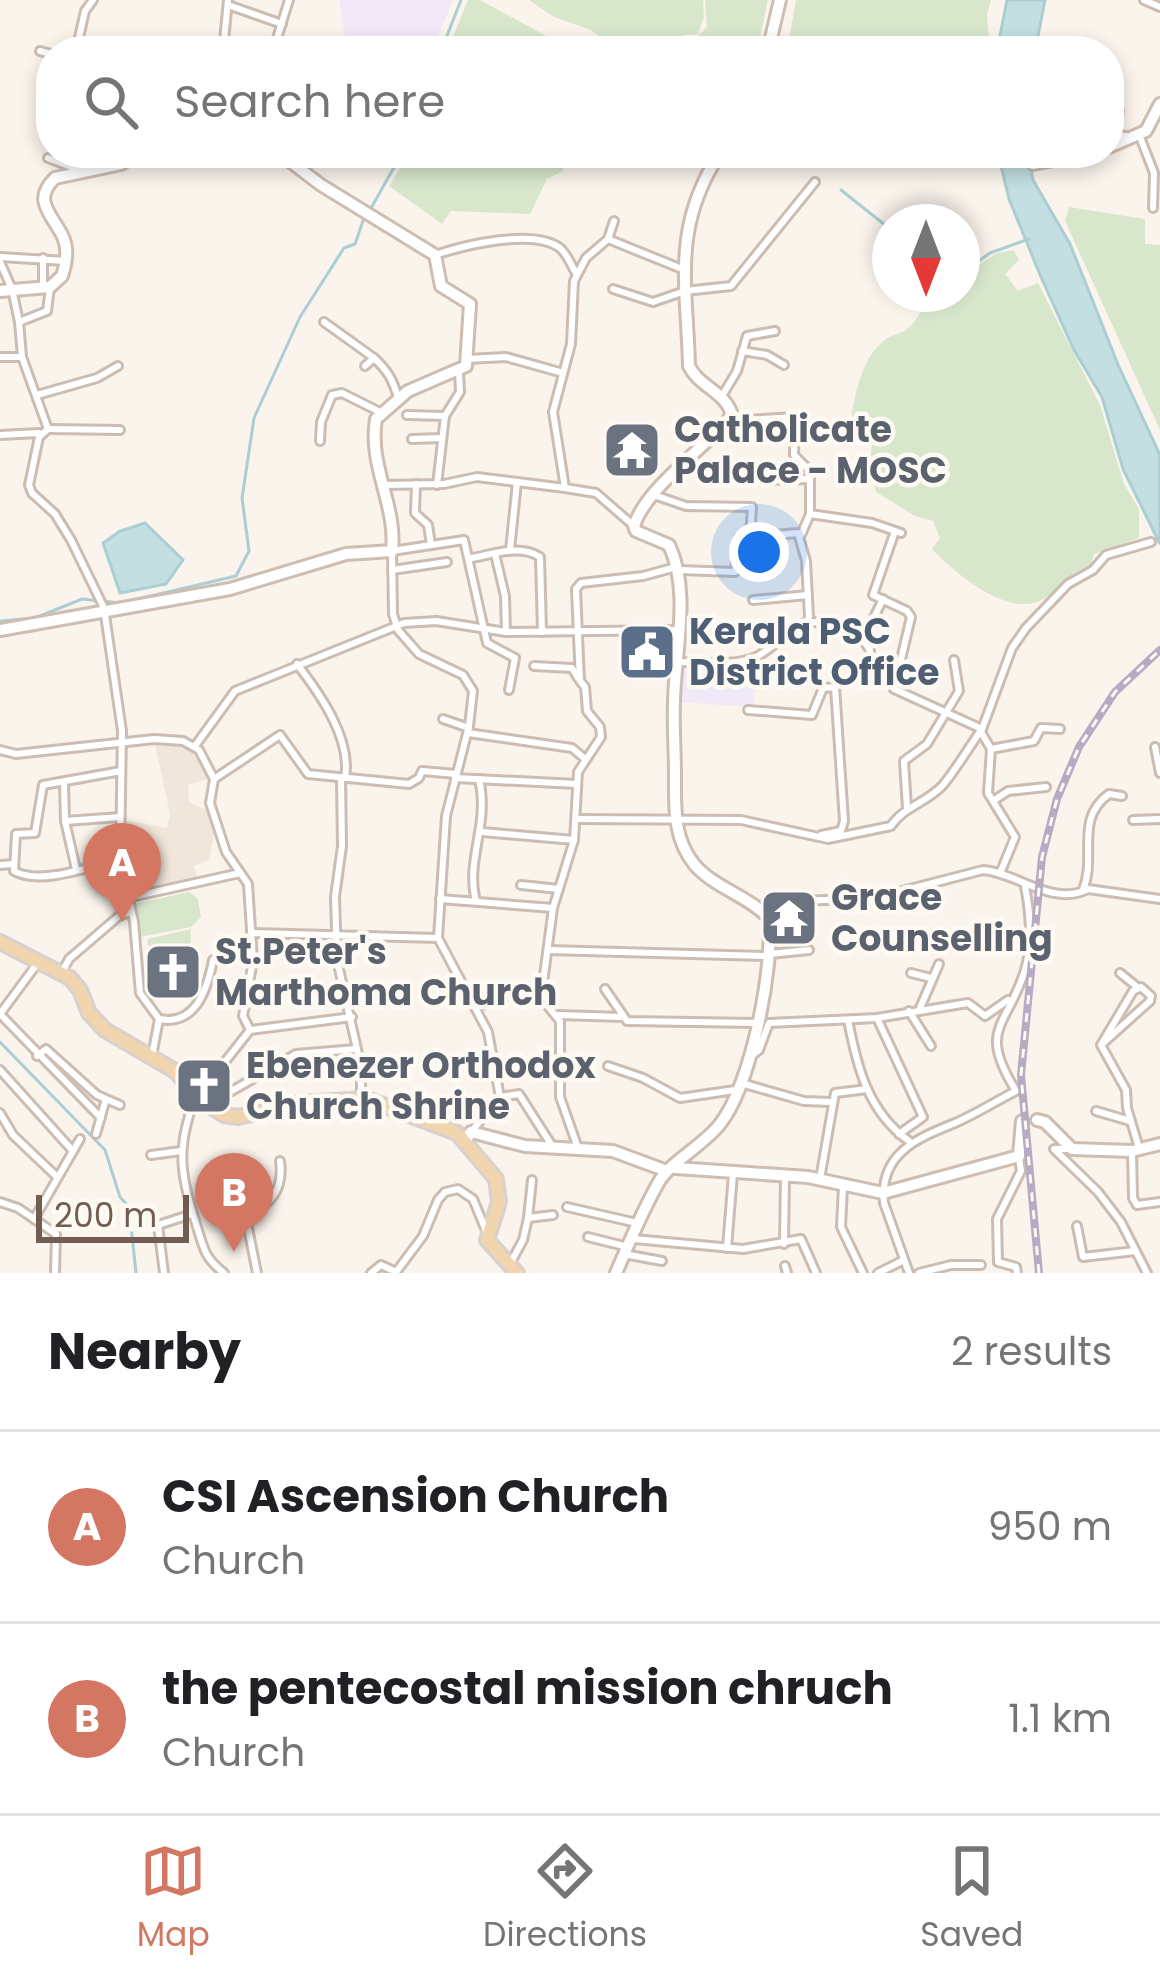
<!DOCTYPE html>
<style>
:root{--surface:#fff;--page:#f6f6f6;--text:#202124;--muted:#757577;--line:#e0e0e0;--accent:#d47762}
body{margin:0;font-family:Poppins,sans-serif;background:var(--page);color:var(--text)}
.compass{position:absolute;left:872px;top:204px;width:108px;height:108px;border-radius:50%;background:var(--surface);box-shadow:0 6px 18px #0003;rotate:180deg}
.scale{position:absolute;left:36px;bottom:30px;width:153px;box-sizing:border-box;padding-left:12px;border:6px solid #735c52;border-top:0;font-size:33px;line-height:42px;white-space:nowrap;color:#735c52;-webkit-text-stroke:9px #fdf9f3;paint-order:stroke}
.you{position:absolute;left:759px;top:552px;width:42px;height:42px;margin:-30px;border:9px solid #fff;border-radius:50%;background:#1a73e8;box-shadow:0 0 0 18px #1a73e833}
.badge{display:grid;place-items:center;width:78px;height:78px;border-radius:50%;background:var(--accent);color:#fff;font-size:39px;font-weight:700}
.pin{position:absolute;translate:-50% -99px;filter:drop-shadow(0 3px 6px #0008)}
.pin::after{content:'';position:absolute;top:63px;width:42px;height:36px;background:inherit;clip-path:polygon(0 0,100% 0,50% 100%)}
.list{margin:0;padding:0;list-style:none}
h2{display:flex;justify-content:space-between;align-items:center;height:156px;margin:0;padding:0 48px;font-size:51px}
h2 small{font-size:39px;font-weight:400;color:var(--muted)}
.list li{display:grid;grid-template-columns:78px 1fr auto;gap:36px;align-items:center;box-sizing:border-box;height:192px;padding:0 48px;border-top:3px solid var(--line)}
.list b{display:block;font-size:45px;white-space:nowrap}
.list p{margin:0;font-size:39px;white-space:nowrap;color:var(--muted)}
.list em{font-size:39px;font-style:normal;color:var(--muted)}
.icon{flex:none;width:66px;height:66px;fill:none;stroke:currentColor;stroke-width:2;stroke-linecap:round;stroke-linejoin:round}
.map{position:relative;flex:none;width:1160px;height:1273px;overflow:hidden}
.search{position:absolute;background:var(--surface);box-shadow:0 6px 18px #0003;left:36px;right:36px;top:36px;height:132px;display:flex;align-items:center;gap:30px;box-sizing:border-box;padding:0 42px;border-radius:48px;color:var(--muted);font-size:45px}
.sheet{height:540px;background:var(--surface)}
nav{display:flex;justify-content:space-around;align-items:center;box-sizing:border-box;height:168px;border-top:3px solid var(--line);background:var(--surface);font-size:33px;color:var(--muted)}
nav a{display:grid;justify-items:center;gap:6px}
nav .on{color:var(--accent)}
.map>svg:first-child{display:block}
.residential{fill:#f1e6db}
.education{fill:#f1e9f7}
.green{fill:#d8e7cc}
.water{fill:#c3dfe2;stroke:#aaced3;stroke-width:3}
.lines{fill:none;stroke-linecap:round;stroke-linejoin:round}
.stream{stroke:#aaced3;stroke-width:3}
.street-casing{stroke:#ccbdb3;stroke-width:12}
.secondary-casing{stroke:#cebdb1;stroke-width:16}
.primary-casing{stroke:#d8d1cf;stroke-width:18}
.street{stroke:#fff;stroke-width:6}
.secondary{stroke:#fff;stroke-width:10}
.primary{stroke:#f0d5ae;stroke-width:12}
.rail-casing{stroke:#b7abc4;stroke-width:8}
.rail{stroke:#fdf9f3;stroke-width:3;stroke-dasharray:9;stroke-linecap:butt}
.labels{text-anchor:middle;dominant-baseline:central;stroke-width:9;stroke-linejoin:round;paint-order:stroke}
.worship-label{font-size:36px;font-weight:bold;fill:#5b616d;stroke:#fdf9f3;text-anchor:start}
.service-label{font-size:36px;font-weight:bold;fill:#4e5e75;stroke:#fdf9f3;text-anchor:start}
</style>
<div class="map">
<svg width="1160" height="1273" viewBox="0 0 1160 1273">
<rect width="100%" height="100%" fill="#faf4ec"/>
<!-- residential -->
<polygon class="residential" points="155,743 193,748 210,778 188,785 189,802 213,813 216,824 209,860 194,866 198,880 149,890 143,876 127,878 122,820 167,828 170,814"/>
<!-- education -->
<g class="education">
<polygon points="339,0 453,0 432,51 362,51 345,37"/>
<polygon points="754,661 754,707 678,702 677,666"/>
</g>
<!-- green -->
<g class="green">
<polygon points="468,0 480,0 574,51 447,51"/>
<polygon points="529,0 703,0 704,17 698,34 684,35 658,51 619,51 591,30 554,17"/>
<polygon points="705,0 768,0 757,51 671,51 673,46 691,43 707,27"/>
<polygon points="796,0 991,0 987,15 990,51 787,51"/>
<polygon points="410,153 567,153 563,171 547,179 530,214 451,211 442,224 389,186"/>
<polygon points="1069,207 1145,219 1145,244 1160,245 1160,430 1065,221"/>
<path d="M 1014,250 L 1019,260 L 1005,274 L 1018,291 L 1038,283 L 1100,405 L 1124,484 L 1139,509 L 1139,538 L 1094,554 L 1091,566 C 1073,575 1062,587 1045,598 C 1010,621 955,573 932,549 L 940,538 L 933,521 L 915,516 L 876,492 L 869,465 L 873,440 L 850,424 C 855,395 861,357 886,339 C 892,335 898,334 904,331 C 934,310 909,294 962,294 L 962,276 L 997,253 Z"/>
<polygon points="189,892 198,899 201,917 191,927 140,937 134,904"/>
<polygon points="191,929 190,953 151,960 147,939"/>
</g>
<!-- water -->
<g class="water">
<polygon points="1007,0 1045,0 1035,51 997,51"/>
<polygon points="998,153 1028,153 1033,180 1070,244 1119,367 1160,455 1160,544 1123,469 1102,397 1074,350 1041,277 1009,199"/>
<polygon points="145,523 183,560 166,584 120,593 103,543 120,531"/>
</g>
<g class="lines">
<!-- stream -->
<g class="stream">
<polyline points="441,51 461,0"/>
<polyline points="841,190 890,229"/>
<polyline points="370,210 402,153"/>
<polyline points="962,273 990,253 1029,239"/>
<polyline points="0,621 35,618 82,599 121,603 236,576 249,551 242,498 254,418 300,317 344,248 355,244 364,218"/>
<polyline points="0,1042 105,1150 120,1197 129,1207 136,1273"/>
</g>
<defs>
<g id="street">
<polyline points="1144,0 1160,7"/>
<polyline points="228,5 282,24"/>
<polyline points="40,51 51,54"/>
<polyline points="76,51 85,11 93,0"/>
<polyline points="124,51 185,51"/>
<polyline points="223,51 228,0"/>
<polyline points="273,51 289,0"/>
<polyline points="1119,111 1115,135 1126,136"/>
<polyline points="1140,137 1154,173 1153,208"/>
<polyline points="48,158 82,171 87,153"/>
<polyline points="608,239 614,221"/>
<path d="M 435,255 C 465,245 534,228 560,248 C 567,254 571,265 576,273"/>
<polyline points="0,257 66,261"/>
<polyline points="43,258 43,288"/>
<polyline points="0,262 12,289 19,322"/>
<polyline points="50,287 47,311 19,322 22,357 48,429 39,437 29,485 32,493 55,514 71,540 104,608 122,731 120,859 134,922 140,993 159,1019 152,1056"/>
<polyline points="613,289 653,302 685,291 731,286 815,182"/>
<polyline points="324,322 374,358"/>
<polyline points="742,351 767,355 784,365"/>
<polyline points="0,357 22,357"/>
<polyline points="467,359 506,357 563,373"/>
<path d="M 365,366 L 374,358 C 388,371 393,380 398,398"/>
<polyline points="37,395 97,378 118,366"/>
<polyline points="722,396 737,371 747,336 775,331"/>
<polyline points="407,415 445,416 437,485"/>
<polyline points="732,415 746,420 795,417 794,455 810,471 810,514 801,535"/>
<polyline points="445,416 460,392 459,371"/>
<polyline points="48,429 120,430"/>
<polyline points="0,435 39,433"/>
<polyline points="412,439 442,438"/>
<polyline points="320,441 321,422 332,395 342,393 380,412"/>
<polyline points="764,480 810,479"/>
<polyline points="416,484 415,513 428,525 431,545"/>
<polyline points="383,485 444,484 477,477 565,488 596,493 634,526"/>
<polyline points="565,488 553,412 571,344 574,281 586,258 608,239 682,269"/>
<polyline points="654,495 686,506 752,507 750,537"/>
<polyline points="810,514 872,523 901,533"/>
<polyline points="510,550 517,482"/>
<polyline points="495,554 505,596 506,632"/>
<path d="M 472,558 C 494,554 520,544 540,557 L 542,632"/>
<polyline points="392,570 447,562"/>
<polyline points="753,600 808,595"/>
<polyline points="808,622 833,623 863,640 883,599"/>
<polyline points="863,640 870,650 866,682"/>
<path d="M 678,662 C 702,662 736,667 758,656 C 776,646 786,630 807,622 L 809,617 L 806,561 L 798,533 L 739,538 L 735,572 L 680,570"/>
<path d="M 297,664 C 320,694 352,739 345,778"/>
<polyline points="534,666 572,668 578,678"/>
<polyline points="748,710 812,715 823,688 835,687 844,821 841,831 821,835"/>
<polyline points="443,719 469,728"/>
<polyline points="468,733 572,748 584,758"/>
<polyline points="195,746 235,691 404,623 436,621 506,632 680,630"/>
<polyline points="1155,747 1160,773"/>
<polyline points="991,749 1034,741 1041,728 1060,729"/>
<polyline points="0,750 16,754 154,739 183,741 199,750 214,779 210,803 226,852 248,884 253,961 243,1016 250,1030 213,1077 217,1108"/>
<polyline points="341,778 342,846 335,897 337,960 361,1067 361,1099"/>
<polyline points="455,778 577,784"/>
<polyline points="214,779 280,735 308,774 409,784 419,778 422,771 456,774"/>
<polyline points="64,783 65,821 76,869"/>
<polyline points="993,801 1008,791 1046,787"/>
<polyline points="907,808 904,761 927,744 959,691 954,660"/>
<path d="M 576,819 L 741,820 L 828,839 L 891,826 C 903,807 928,802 943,785 C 957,768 969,747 982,729 L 894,689 L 911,617 L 907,611 L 873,595 L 895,531"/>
<polyline points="1133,820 1160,819"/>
<polyline points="65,821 120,817"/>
<polyline points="482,832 574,840"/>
<path d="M 120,859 C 91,866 41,886 14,871 L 16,834 L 35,833 L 43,785 L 121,771"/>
<polyline points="0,865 14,864"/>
<polyline points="1001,871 1015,837 988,793 991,749 981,732 1012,648 1026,628 1068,584 1093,570 1106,555 1151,542"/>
<polyline points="521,885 559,889"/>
<path d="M 1083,890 C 1097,856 1074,819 1109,794 L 1122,796"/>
<polyline points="127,898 240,873"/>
<polyline points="440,899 553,908"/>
<path d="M 476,901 C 465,860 490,825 479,779"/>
<path d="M 769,918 L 799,901 L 875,898 L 983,870 C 1018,873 1052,907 1088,889 L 1160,899"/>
<polyline points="253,933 438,938"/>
<polyline points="548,950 766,956"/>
<polyline points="770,954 809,950"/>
<polyline points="62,972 69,959 119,916 130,912"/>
<polyline points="911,973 931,978"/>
<polyline points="1120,973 1136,986"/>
<polyline points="543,983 546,1004 560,1021 560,1097 578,1148"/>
<polyline points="605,989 627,1021 757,1023"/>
<polyline points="475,1007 543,983 553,908 574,840 578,772 601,737 600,727 587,711 585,687 580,681 576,589 581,583 643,576 676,567"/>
<polyline points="920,1008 939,964"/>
<polyline points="909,1011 931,1046"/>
<polyline points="0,1014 101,1118"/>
<polyline points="0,1014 37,964"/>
<polyline points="559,1015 622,1017"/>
<polyline points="877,1018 923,1117 899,1134"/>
<path d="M 159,1019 C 195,1026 207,991 213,960"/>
<path d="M 848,1020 C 857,1067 868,1112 909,1141"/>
<polyline points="250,1030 352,1017"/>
<polyline points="1101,1045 1150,1001 1151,996 1141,987 1133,991 1101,1045 1126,1090 1127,1108 1139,1148"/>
<polyline points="37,1056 46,1049 97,1095 120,1105"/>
<polyline points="751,1056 759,1050 769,1023 877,1018 968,1003 985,1016 1008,1000"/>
<polyline points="608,1066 643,1078 680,1098 735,1090"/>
<polyline points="0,1070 72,1150"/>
<polyline points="741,1083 804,1101 831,1102"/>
<polyline points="500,1097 519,1094 551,1144"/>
<path d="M 195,1098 C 175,1151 181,1175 197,1227 C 204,1250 205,1258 224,1273"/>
<polyline points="216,1100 296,1054 356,1049"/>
<polyline points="1096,1111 1130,1121"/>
<polyline points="0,1113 13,1135 56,1176"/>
<polyline points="471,1132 500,1097 488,1032 438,938 446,816 469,726 473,691 463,675 419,654 398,630 393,614 392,551 464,540 487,643 515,658 509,690"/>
<polyline points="96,1134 105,1102"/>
<polyline points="1068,1149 1054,1149 1098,1192 1121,1222 1147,1273"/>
<polyline points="1132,1151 1133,1198 1137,1205 1160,1202"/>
<polyline points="151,1155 181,1151"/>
<polyline points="820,1179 835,1093 867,1089"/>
<polyline points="532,1180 528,1218 553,1215"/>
<polyline points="843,1186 841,1227 863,1273"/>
<polyline points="0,1202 18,1208 56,1234 55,1273"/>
<polyline points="567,1207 637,1223"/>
<polyline points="34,1219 80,1139"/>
<polyline points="1077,1226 1083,1257 1135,1251"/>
<polyline points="588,1237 628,1247"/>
<polyline points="634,1239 743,1249 801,1239 816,1273"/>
<polyline points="784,1244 785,1176"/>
<polyline points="727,1248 733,1174"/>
<polyline points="624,1254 662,1261"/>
<polyline points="510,1264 523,1240 528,1218"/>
<polyline points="785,1266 787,1273"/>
<polyline points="164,1273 158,1225 192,1214"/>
<path d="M 257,1273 L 246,1218 C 271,1203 284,1191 280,1161"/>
<polyline points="371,1273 381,1265 396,1272 423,1236 438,1200 445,1192 458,1189 473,1199 487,1233"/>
<polyline points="878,1273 902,1261"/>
<path d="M 909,1273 L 884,1203 C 879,1153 918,1138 955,1123 C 976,1114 996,1101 1016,1091 C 977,1028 1007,1028 1025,970 C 1033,944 1030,912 1025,886"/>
<polyline points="919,1273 951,1265 981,1265"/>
<polyline points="1017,1273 1016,1267 998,1262 997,1219 1021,1171 1019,1159"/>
</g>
<g id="secondary">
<polyline points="768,51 780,0"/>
<polyline points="1109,147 1146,131 1160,104"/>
<polyline points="1033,164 1088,153"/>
<path d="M 0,291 L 50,287 L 62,276 C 66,264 69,250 63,237 C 53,215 31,201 55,178 L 121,164 L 138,153"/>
<path d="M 0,630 L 230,589 L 346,554 L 392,551 C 397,505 368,466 376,419 L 408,391 L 466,366 L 470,304 L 441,286 L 435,255 L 321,185 L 279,153"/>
<polyline points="1037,1120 1045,1122 1072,1149 1132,1151 1160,1144"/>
<polyline points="466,1139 471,1132 525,1146 613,1151 667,1171"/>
<polyline points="676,1168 808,1177 883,1193 1019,1156 1022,1121"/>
<path d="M 616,1273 C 629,1243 643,1209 660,1180 C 672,1161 705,1144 720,1124 C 751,1085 774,968 769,918 C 747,895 714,888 694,864 C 673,838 675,807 675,776 C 675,751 673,726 674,701 C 675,652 691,591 669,545 L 636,531 L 634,526 C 646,487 705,449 732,415 C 725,391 699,387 689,366 C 687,284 671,228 720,153"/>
</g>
<polyline id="primary" points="0,942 70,978 80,990 89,1013 105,1030 175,1071 202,1101 224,1115 238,1117 301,1103 367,1099 457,1133 496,1179 499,1202 487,1240 517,1273"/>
</defs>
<!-- street casing -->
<use href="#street" class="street-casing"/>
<!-- secondary casing -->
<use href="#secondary" class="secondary-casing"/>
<!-- primary casing -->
<use href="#primary" class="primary-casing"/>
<!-- street -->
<use href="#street" class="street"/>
<!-- secondary -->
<use href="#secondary" class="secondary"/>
<!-- primary -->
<use href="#primary" class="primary"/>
<defs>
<polyline id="rail" points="1039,1273 1021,1075 1042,857 1057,799 1079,747 1115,692 1160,650"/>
</defs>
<!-- rail casing -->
<use href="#rail" class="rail-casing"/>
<!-- rail -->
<use href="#rail" class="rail"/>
</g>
<!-- icons -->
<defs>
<symbol id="temple-square" viewBox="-11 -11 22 22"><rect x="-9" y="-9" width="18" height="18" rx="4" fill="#6b7280" stroke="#fdf9f3"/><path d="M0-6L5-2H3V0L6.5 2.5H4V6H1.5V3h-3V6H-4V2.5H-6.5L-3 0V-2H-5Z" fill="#fff"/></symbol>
<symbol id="civic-square" viewBox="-11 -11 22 22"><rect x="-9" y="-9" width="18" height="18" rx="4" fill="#5c6f8a" stroke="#fdf9f3"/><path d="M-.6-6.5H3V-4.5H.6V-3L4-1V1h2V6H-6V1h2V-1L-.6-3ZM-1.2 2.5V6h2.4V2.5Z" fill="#fff"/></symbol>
<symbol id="church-square" viewBox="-11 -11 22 22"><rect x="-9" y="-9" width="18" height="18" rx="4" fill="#6b7280" stroke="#fdf9f3"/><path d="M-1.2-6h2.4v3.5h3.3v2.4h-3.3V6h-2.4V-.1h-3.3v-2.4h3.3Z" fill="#fff"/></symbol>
</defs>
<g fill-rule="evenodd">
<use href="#temple-square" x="599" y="417" width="66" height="66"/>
<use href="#civic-square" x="614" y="619" width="66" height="66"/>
<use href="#temple-square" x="756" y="885" width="66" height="66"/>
<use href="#church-square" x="140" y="939" width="66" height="66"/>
<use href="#church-square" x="171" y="1053" width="66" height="66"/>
</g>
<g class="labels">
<!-- worship labels -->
<g class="worship-label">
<text x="674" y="429">Catholicate<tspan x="674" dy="41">Palace - MOSC</tspan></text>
<text x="831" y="897">Grace<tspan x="831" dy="41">Counselling</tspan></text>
<text x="215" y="951">St.Peter's<tspan x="215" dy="41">Marthoma Church</tspan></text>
<text x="246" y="1065">Ebenezer Orthodox<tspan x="246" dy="41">Church Shrine</tspan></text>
</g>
<!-- service labels -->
<g class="service-label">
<text x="689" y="631">Kerala PSC<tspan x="689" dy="41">District Office</tspan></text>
</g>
</g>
</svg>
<svg class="compass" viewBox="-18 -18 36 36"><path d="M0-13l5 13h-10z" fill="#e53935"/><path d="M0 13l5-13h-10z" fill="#757577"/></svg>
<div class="scale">200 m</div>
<div class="you"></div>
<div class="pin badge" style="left:122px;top:922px">A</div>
<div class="pin badge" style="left:234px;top:1252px">B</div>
<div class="search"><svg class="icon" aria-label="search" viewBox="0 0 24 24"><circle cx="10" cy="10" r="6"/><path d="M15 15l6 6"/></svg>Search here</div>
</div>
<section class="sheet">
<h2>Nearby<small>2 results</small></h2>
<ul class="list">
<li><span class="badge">A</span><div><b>CSI Ascension Church</b><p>Church</p></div><em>950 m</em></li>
<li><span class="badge">B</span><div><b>the pentecostal mission chruch</b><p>Church</p></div><em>1.1 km</em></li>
</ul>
</section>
<nav>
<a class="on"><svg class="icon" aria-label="map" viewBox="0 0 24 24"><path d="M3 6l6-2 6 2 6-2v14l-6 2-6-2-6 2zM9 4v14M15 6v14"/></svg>Map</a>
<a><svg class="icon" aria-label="directions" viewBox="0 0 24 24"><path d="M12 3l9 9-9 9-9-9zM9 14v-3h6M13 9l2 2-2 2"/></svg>Directions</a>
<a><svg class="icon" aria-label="saved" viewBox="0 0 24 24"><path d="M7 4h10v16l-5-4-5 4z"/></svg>Saved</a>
</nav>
